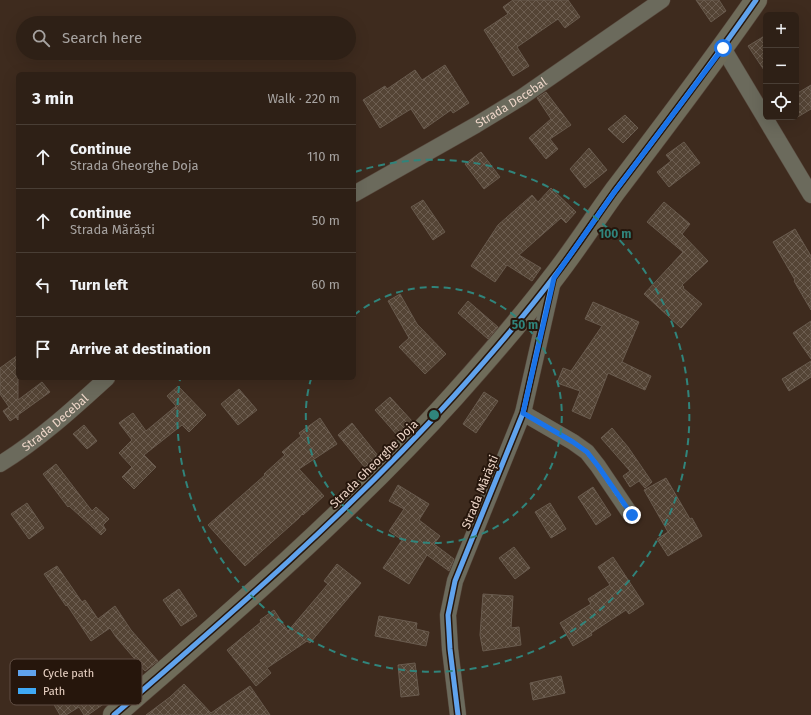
<!DOCTYPE html>
<meta charset="utf-8">
<style>
:root{--surface:#2e2016;--page:#3a2d23;--text:#f1f3f6;--muted:#a7a3a1;--line:#493e35}
body{margin:0;font-family:"Fira Sans",sans-serif;background:var(--page);color:var(--text)}
.controls{position:absolute;right:12px;top:12px;display:grid;overflow:hidden;border-radius:6px;box-shadow:0 4px 16px #0002}
.controls button{width:36px;height:36px;display:grid;place-items:center;padding:0;border:0;border-bottom:1px solid var(--line);background:var(--surface);color:var(--text);font:20px sans-serif}
.stop{position:absolute;width:12px;height:12px;margin:-9px;border:3px solid #1a73e8;border-radius:50%;background:#fff}
.stop.end{background:#1a73e8;border-color:#fff;box-shadow:0 1px 4px #0008}
.list{margin:0;padding:0;list-style:none}
h2{display:flex;justify-content:space-between;align-items:center;height:52px;margin:0;padding:0 16px;font-size:17px}
h2 small{font-size:13px;font-weight:400;color:var(--muted)}
.list li{display:grid;grid-template-columns:26px 1fr auto;gap:12px;align-items:center;box-sizing:border-box;height:64px;padding:0 16px;border-top:1px solid var(--line)}
.list b{display:block;font-size:15px;white-space:nowrap}
.list p{margin:0;font-size:13px;white-space:nowrap;color:var(--muted)}
.list em{font-size:13px;font-style:normal;color:var(--muted)}
.icon{flex:none;width:22px;height:22px;fill:none;stroke:currentColor;stroke-width:2;stroke-linecap:round;stroke-linejoin:round}
.map{position:relative;flex:none;width:811px;height:715px;overflow:hidden}
.search{position:absolute;background:var(--surface);box-shadow:0 4px 16px #0002;left:16px;top:16px;width:340px;height:44px;display:flex;align-items:center;gap:10px;box-sizing:border-box;padding:0 14px;border-radius:22px;color:var(--muted);font-size:15px}
.panel{position:absolute;background:var(--surface);box-shadow:0 4px 16px #0002;left:16px;top:72px;width:340px;height:308px;border-radius:6px}
.map>svg:first-child{display:block}
.building{fill:url(#building-cross-hatch);stroke:#695b4e}
.lines{fill:none;stroke-linecap:round;stroke-linejoin:round}
.street-casing{stroke:#57473c;stroke-width:17}
.secondary-casing{stroke:#57473c;stroke-width:23}
.street{stroke:#6b6a5c;stroke-width:16}
.secondary{stroke:#6f6c5a;stroke-width:22}
.quiet{stroke:#3fa9f5;stroke-width:4;stroke-dasharray:8 4;stroke-linecap:butt}
.cycleway-casing{stroke:#26160c;stroke-width:8}
.cycleway{stroke:#60a3ed;stroke-width:5}
.route{stroke:#1a73e8;stroke-width:5}
.ring{fill:none;stroke:#30847b;stroke-width:2;stroke-dasharray:7 5}
.labels{text-anchor:middle;dominant-baseline:central;stroke-width:4;stroke-linejoin:round;paint-order:stroke}
.street-label{font-size:12px;fill:#ecd5c7;stroke:#26160c}
.key{fill:#26160c;stroke:#614f44;stroke-width:1}
.key-label{font-size:11px;fill:#ecd5c7}
.centre{fill:#30847b;stroke:#26160c;stroke-width:2}
.ring-label{font-size:12px;text-anchor:middle;font-weight:bold;fill:#30847b;stroke:#26160c;stroke-width:4;stroke-linejoin:round;paint-order:stroke}
</style>
<div class="map">
<svg width="811" height="715" viewBox="0 0 811 715">
<defs>
<pattern id="building-cross-hatch" width="8" height="8" patternUnits="userSpaceOnUse"><rect width="8" height="8" fill="#544435"/><path d="M0 0l8 8M0 8l8-8" fill="none" stroke="#6d5e51"/></pattern>
</defs>
<rect width="100%" height="100%" fill="#3e2b1e"/>
<!-- building -->
<g class="building">
<polygon points="513,0 568,0 580,17 565,28 558,19 517,47 529,66 513,76 484,30 508,14 503,7"/>
<polygon points="696,0 719,0 726,11 711,22"/>
<polygon points="766,35 766,73 748,46"/>
<polygon points="445,65 469,103 453,113 451,110 424,129 411,109 380,128 363,100 385,86 387,89 415,70 422,80"/>
<polygon points="811,85 811,109 796,118 796,94"/>
<polygon points="546,92 571,125 550,139 558,149 546,159 529,138 551,119 537,98"/>
<polygon points="625,115 638,128 623,143 608,129"/>
<polygon points="684,142 700,163 669,187 657,172 671,161 666,155"/>
<polygon points="589,148 607,170 585,188 570,169"/>
<polygon points="481,152 500,177 484,189 465,164"/>
<polygon points="551,188 576,212 566,223 561,218 519,255 541,268 532,281 507,265 495,282 471,266 498,225 532,195 538,202"/>
<polygon points="423,200 445,232 433,240 411,207"/>
<polygon points="664,202 690,224 682,234 708,261 682,285 684,287 683,288 702,304 681,328 644,294 683,252 647,222"/>
<polygon points="795,229 811,256 811,310 794,281 795,280 773,242"/>
<polygon points="400,294 417,324 446,354 425,374 399,347 409,338 388,301"/>
<polygon points="468,301 498,327 488,339 458,313"/>
<polygon points="593,302 639,322 622,362 651,376 645,390 608,373 590,419 572,411 580,391 557,383 563,368 571,371 602,326 585,319"/>
<polygon points="811,321 811,359 793,333"/>
<polygon points="18,355 18,400 42,382 50,392 18,415 18,420 16,417 10,421 3,411 9,407 0,394 0,368"/>
<polygon points="811,361 811,377 789,391 782,379"/>
<polygon points="178,386 206,415 189,432 182,425 144,455 156,467 134,489 122,477 132,467 119,453 132,440 119,423 133,413 146,431 176,406 167,396"/>
<polygon points="239,389 257,410 238,425 221,404"/>
<polygon points="484,392 498,401 476,433 463,424"/>
<polygon points="390,397 412,421 397,435 375,410"/>
<polygon points="320,418 337,444 299,469 324,496 303,515 302,514 299,518 245,566 208,525 265,475 264,474 285,455 282,452 301,436 299,433"/>
<polygon points="352,423 379,457 366,469 338,435"/>
<polygon points="84,425 97,441 87,449 73,434"/>
<polygon points="612,428 628,447 652,482 645,488 639,481 630,487 623,476 630,471 601,438"/>
<polygon points="56,464 92,511 96,507 109,519 103,525 106,530 101,535 69,506 68,507 43,474"/>
<polygon points="666,478 690,519 692,518 702,536 668,556 657,539 668,532 644,490"/>
<polygon points="398,485 429,504 419,520 440,536 434,544 454,559 449,571 427,555 409,584 383,568 402,540 389,531 404,509 389,501"/>
<polygon points="593,487 611,515 596,525 578,497"/>
<polygon points="27,503 44,528 29,539 11,514"/>
<polygon points="550,503 566,529 551,538 535,512"/>
<polygon points="514,547 530,568 515,579 499,558"/>
<polygon points="613,557 644,604 629,614 626,610 591,633 592,635 573,646 560,623 591,604 588,599 610,585 598,567"/>
<polygon points="337,564 361,583 310,643 307,641 267,668 271,673 256,686 227,650 261,622 260,620 274,610 288,631 328,584 324,581"/>
<polygon points="57,566 82,602 85,600 98,619 115,606 131,630 158,661 145,671 116,637 110,628 91,641 67,605 66,606 44,574"/>
<polygon points="179,589 197,616 181,626 163,600"/>
<polygon points="483,594 513,596 511,628 519,627 521,645 483,651 480,635"/>
<polygon points="379,616 417,623 416,629 429,632 426,646 375,636"/>
<polygon points="46,663 60,685 89,665 112,698 88,715 84,715 79,707 66,715 60,715 49,696 33,671"/>
<polygon points="415,663 419,695 401,697 398,665"/>
<polygon points="561,676 565,693 533,700 530,683"/>
<polygon points="184,684 211,713 250,686 270,715 146,715 170,697"/>
</g>
<g class="lines">
<defs>
<g id="street">
<polyline points="723,48 811,195"/>
<path id="s1" d="M 354,194 L 476,125 L 522,97 L 662,0"/>
<polyline points="523,413 573,442 587,452 598,466 631,515"/>
<path id="s2" d="M 0,464 C 39,440 73,409 107,378"/>
<polyline points="458,715 450,649 448,615 455,581 523,413 553,281"/>
</g>
<path id="secondary" d="M 114,715 C 231,614 349,512 453,397 C 488,358 522,319 553,278 C 575,250 594,220 615,191 C 663,128 711,65 756,0"/>
</defs>
<!-- street casing -->
<use href="#street" class="street-casing"/>
<!-- secondary casing -->
<use href="#secondary" class="secondary-casing"/>
<!-- street -->
<use href="#street" class="street"/>
<!-- secondary -->
<use href="#secondary" class="secondary"/>
<!-- quiet -->
<polyline class="quiet" points="523,413 573,442 587,452 598,466 631,515"/>
<defs>
<g id="cycleway">
<path d="M 114,715 C 231,614 349,512 453,397 C 488,358 522,319 553,278 C 575,250 594,220 615,191 C 663,128 711,65 756,0"/>
<polyline points="458,715 450,649 448,615 455,581 523,413 553,279"/>
</g>
</defs>
<!-- cycleway casing -->
<use href="#cycleway" class="cycleway-casing"/>
<!-- cycleway -->
<use href="#cycleway" class="cycleway"/>
</g>
<g class="lines">
<!-- route -->
<polyline class="route" points="632,515 598,466 587,452 573,442 523,413 554,278 613,194 723,48"/>
</g>
<!-- distance rings -->
<g class="ring">
<path d="M354 315A128 128 0 1 1 311 379"/>
<path d="M355 172A256 256 0 1 1 180 379"/>
</g>
<g class="labels">
<!-- street labels -->
<g class="street-label">
<text stroke="none"><textPath href="#s1" startOffset="182">Strada Decebal</textPath></text>
<text stroke="none"><textPath href="#s2" startOffset="69">Strada Decebal</textPath></text>
<text transform="translate(374 464) rotate(-45)">Strada Gheorghe Doja</text>
<text transform="translate(480 492) rotate(-68)">Strada Mărăști</text>
</g>
</g>
<!-- legend -->
<rect x="10" y="659" width="132" height="46" rx="6" class="key"/>
<rect x="18" y="670" width="18" height="6" fill="#60a3ed"/>
<rect x="18" y="688" width="18" height="6" fill="#3fa9f5"/>
<g class="key-label">
<text x="43" y="677">Cycle path</text>
<text x="43" y="695">Path</text>
</g>
<circle cx="434" cy="415" r="6" class="centre"/>
<g class="ring-label">
<text x="615" y="238">100 m</text>
<text x="525" y="329">50 m</text>
</g>
</svg>
<div class="controls">
<button>+</button>
<button>−</button>
<button><svg class="icon" aria-label="locate" viewBox="0 0 24 24"><circle cx="12" cy="12" r="6"/><path d="M12 2v4M12 18v4M2 12h4M18 12h4"/></svg></button>
</div>
<div class="stop" style="left:723px;top:48px"></div>
<div class="stop end" style="left:632px;top:515px"></div>
<div class="search"><svg class="icon" aria-label="search" viewBox="0 0 24 24"><circle cx="10" cy="10" r="6"/><path d="M15 15l6 6"/></svg>Search here</div>
<section class="panel">
<h2>3 min<small>Walk · 220 m</small></h2>
<ul class="list">
<li><svg class="icon" aria-label="ahead" viewBox="0 0 24 24"><path d="M12 20V5M6 11l6-6 6 6"/></svg><div><b>Continue</b><p>Strada Gheorghe Doja</p></div><em>110 m</em></li>
<li><svg class="icon" aria-label="ahead" viewBox="0 0 24 24"><path d="M12 20V5M6 11l6-6 6 6"/></svg><div><b>Continue</b><p>Strada Mărăști</p></div><em>50 m</em></li>
<li><svg class="icon" aria-label="left" viewBox="0 0 24 24"><path d="M17 20v-9H6M10 6l-5 5 5 5"/></svg><div><b>Turn left</b></div><em>60 m</em></li>
<li><svg class="icon" aria-label="arrive" viewBox="0 0 24 24"><path d="M6 21V4h12l-3 4 3 4H6"/></svg><div><b>Arrive at destination</b></div></li>
</ul>
</section>
</div>
